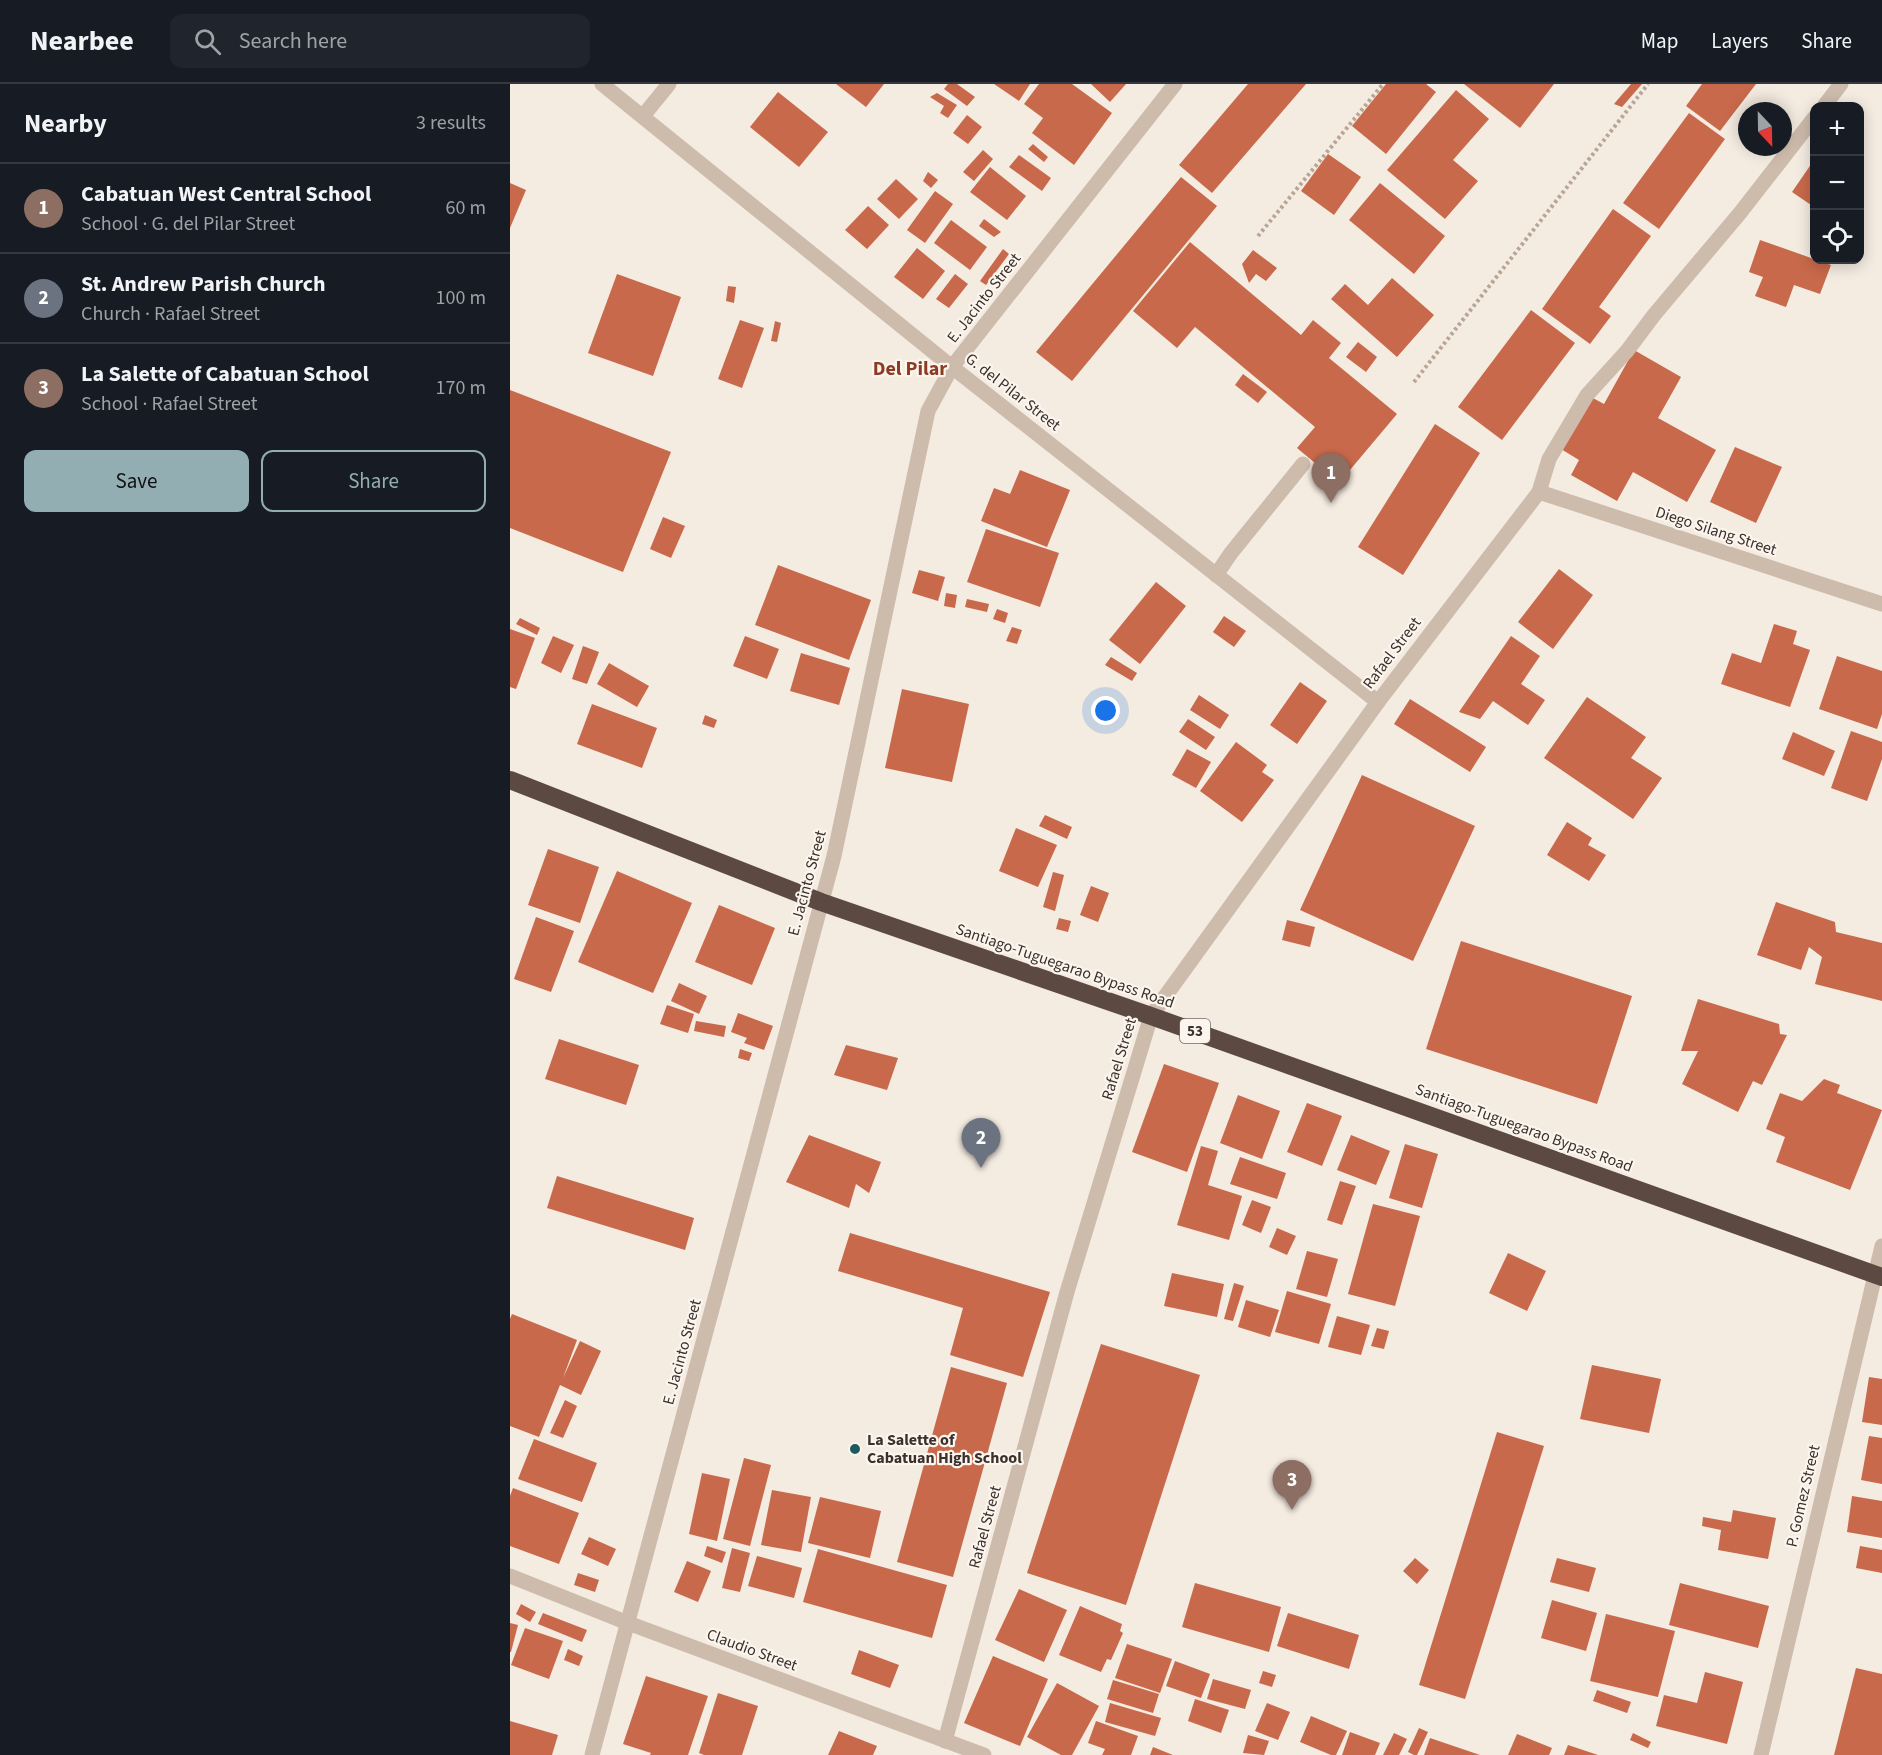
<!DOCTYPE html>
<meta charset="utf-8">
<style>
:root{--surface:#171b24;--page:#20242c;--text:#f1f3f6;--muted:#9ea1a6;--line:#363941;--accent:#92aeb2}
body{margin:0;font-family:"Source Sans 3",sans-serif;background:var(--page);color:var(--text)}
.controls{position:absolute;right:18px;top:18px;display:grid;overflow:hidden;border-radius:12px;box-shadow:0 3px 15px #0003}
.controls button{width:54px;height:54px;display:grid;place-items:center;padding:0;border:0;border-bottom:2px solid var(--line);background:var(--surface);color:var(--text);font:30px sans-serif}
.compass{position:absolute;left:1228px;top:18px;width:54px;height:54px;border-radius:50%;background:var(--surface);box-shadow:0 3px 15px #0003;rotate:158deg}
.you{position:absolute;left:596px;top:627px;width:21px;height:21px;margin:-15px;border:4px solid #fff;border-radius:50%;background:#1a73e8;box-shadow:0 0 0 9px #1a73e833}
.badge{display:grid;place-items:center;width:39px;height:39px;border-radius:50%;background:var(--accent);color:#fff;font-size:20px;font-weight:700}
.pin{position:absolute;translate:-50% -50px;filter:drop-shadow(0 2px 3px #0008)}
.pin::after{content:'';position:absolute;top:32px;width:21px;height:18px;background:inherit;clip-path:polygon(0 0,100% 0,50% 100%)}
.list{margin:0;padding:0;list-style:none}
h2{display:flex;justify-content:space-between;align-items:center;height:78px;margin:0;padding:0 24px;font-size:26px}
h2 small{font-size:20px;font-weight:400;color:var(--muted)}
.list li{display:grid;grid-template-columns:39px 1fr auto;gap:18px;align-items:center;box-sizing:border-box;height:90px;padding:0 24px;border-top:2px solid var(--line)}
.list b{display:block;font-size:22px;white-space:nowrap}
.list p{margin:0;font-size:20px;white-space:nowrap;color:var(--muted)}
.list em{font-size:20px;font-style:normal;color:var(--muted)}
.actions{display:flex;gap:12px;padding:18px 24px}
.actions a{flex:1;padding:14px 0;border:2px solid var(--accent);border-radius:12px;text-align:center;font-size:21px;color:var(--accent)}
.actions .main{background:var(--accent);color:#111}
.icon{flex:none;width:33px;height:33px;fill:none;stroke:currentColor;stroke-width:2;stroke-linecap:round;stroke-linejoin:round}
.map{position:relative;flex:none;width:1372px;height:1671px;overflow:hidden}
header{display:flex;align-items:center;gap:36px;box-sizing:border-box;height:84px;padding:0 30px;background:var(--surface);border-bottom:2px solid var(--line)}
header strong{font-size:28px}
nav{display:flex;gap:33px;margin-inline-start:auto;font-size:21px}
.search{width:420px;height:54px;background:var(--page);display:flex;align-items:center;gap:15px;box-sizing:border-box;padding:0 21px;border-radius:12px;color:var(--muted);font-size:22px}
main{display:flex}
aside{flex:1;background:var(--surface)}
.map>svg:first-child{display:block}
.building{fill:#c8694b}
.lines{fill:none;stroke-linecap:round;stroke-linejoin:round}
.path{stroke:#b9a596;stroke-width:4;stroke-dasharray:3 3;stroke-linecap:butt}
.lane{stroke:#cdbbac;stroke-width:15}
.street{stroke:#cdbbac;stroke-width:15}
.highway{stroke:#5c4a42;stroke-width:18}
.poi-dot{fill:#1f5a5e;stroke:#fbf5ee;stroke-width:2}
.labels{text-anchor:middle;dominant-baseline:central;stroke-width:4.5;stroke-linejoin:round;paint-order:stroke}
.shield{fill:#fbf5ee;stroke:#756b66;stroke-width:1.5}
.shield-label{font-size:15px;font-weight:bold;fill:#3b302b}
.street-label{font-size:16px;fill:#3b302b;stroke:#fbf5ee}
.poi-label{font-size:16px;font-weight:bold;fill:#3b302b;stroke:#fbf5ee;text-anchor:start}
.quarter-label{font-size:20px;font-weight:bold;fill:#8c3b22;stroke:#fbf5ee}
</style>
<header>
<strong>Nearbee</strong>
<div class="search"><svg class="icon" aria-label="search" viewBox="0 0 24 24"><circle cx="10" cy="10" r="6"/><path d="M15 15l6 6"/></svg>Search here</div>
<nav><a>Map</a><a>Layers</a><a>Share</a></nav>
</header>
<main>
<aside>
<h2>Nearby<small>3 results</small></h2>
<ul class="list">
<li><span class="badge" style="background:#8d6e63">1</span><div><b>Cabatuan West Central School</b><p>School · G. del Pilar Street</p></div><em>60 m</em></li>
<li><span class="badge" style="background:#6b7280">2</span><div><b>St. Andrew Parish Church</b><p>Church · Rafael Street</p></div><em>100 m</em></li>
<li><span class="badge" style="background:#8d6e63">3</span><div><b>La Salette of Cabatuan School</b><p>School · Rafael Street</p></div><em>170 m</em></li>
</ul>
<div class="actions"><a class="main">Save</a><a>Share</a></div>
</aside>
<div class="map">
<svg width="1372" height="1671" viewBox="0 0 1372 1671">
<rect width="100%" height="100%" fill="#f4ebe1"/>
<!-- building -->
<g class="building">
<polygon points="326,0 374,0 356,23"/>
<polygon points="438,0 447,0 465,13 457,22 434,5"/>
<polygon points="484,0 520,0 509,17"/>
<polygon points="529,0 562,0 602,29 564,81 522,49 533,34 514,20"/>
<polygon points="581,0 616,0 600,18"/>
<polygon points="738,0 796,0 702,109 669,81"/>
<polygon points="876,0 916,0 926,8 876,70 842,42"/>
<polygon points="954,0 1044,0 1010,44"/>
<polygon points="1121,0 1132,0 1112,23 1104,20"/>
<polygon points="1192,0 1246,0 1210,47 1176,22"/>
<polygon points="946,6 979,35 943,76 968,97 935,135 877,86"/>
<polygon points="268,8 318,48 289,83 240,43"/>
<polygon points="427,9 447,21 438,34 430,29 434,22 420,13"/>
<polygon points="1179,29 1215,55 1149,145 1113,119"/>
<polygon points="457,31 472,43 458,60 443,49"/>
<polygon points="523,60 538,73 534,78 518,65"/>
<polygon points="473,66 483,75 464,97 453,88"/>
<polygon points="818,70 851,93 824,131 791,107"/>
<polygon points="509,71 541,94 532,107 499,83"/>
<polygon points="1304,76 1304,123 1282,108"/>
<polygon points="480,83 516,112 497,136 460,108"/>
<polygon points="418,88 428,96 421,104 413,97"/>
<polygon points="671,93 707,122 562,297 526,268"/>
<polygon points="386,95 408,115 389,135 367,115"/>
<polygon points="0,99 16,106 0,144"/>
<polygon points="870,99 935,152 904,190 839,136"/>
<polygon points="425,107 443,120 415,159 397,146"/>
<polygon points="358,122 379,141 357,165 335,146"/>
<polygon points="1103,125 1141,152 1089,223 1101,232 1080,260 1032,225"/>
<polygon points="474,135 491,148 484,153 469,142"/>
<polygon points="441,136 477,163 460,186 424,159"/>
<polygon points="1250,156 1321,181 1310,210 1284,201 1276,223 1245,212 1253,193 1239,188"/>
<polygon points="680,158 791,251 803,236 831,259 819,274 887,330 829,399 787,364 805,343 685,243 667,264 623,227"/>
<polygon points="407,164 435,187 413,215 384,193"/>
<polygon points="493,165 499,170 476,201 470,197"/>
<polygon points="743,166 767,184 756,197 746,190 739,199 732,180"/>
<polygon points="107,190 171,213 143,292 78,269"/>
<polygon points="445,190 458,200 439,224 426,215"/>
<polygon points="882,194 924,231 887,273 821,215 835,200 858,221"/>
<polygon points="218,202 226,203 224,219 216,217"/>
<polygon points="1021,226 1065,259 992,356 948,323"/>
<polygon points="230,236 254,244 232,304 208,295"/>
<polygon points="265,237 271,239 267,258 261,257"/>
<polygon points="848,258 867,273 856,288 836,273"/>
<polygon points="1124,266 1171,293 1148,334 1206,366 1177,418 1123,388 1107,417 1061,391 1069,376 1051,365 1081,313 1094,320"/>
<polygon points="733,290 757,308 748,319 725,301"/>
<polygon points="0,306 161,368 113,488 0,444"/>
<polygon points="925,340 970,369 893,491 848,463"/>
<polygon points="1225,363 1272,383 1246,439 1200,418"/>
<polygon points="510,386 560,406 537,463 471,437 484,404 500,410"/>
<polygon points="153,433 175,442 161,474 140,465"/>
<polygon points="476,445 549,469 530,523 457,498"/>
<polygon points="268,481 361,516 339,576 245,541"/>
<polygon points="1049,485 1083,511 1043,565 1008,538"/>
<polygon points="409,486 435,493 428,517 402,509"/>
<polygon points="646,498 676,522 630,580 599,556"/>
<polygon points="436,509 447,511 445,524 434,522"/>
<polygon points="457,515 479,520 477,528 455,523"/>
<polygon points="487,525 498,529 495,539 483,535"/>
<polygon points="714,532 736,547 724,563 703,548"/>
<polygon points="10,534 30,544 27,551 6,540"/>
<polygon points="1264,540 1287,547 1283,560 1300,566 1280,623 1211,600 1222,569 1251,579"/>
<polygon points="502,543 512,546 507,560 496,557"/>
<polygon points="0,545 25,554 6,605 0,603"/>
<polygon points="43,552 64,561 51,589 31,579"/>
<polygon points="235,552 269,565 257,595 223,582"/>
<polygon points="1001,552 1030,572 1011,600 1035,616 1018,641 983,617 970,635 949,628"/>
<polygon points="73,562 89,568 77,600 62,595"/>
<polygon points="291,569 340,584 329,621 280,607"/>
<polygon points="1327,572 1372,587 1372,630 1367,645 1309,625"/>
<polygon points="601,573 627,589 622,597 595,581"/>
<polygon points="99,579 139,602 127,623 87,600"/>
<polygon points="790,598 817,617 787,660 760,641"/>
<polygon points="392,605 459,620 442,698 375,684"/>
<polygon points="689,611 719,631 710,645 680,626"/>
<polygon points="1077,613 1136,653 1121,674 1152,694 1123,735 1034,674"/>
<polygon points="900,615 976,663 960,688 884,640"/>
<polygon points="82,620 147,644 132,684 67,660"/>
<polygon points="195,631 207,636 204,644 192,640"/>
<polygon points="678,635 705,653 696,666 669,648"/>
<polygon points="1341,647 1372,658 1372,675 1357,717 1321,704"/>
<polygon points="1283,648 1325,667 1314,692 1272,675"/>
<polygon points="726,658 757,681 752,688 764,696 732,738 690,707"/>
<polygon points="677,665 701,678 686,704 662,691"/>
<polygon points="852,691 965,742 903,877 790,826"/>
<polygon points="535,731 562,743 557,755 529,742"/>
<polygon points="1057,738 1082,754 1078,761 1096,771 1079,797 1037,771"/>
<polygon points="506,744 547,761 528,803 489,787"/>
<polygon points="38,765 89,783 70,839 18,821"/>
<polygon points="107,787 182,819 143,909 68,878"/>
<polygon points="543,788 554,791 545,827 533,823"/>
<polygon points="581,802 599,809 588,838 570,831"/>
<polygon points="1266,818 1325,838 1326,848 1372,859 1372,917 1305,900 1312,873 1299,863 1291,886 1247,871"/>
<polygon points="209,821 265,844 242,901 185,878"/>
<polygon points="26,833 64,847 41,908 4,895"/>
<polygon points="549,834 561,837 558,848 546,845"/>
<polygon points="777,836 805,843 800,863 772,856"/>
<polygon points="951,857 1122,912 1087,1020 916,965"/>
<polygon points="169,899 197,912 189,930 161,917"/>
<polygon points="1188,915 1269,940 1270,950 1277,951 1252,1001 1243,997 1228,1028 1172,1000 1188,967 1171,967"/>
<polygon points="157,921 184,930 178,949 150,940"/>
<polygon points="228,929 263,942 254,966 234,959 237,954 221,948"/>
<polygon points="186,937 216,942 214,953 184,947"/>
<polygon points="49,955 129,981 116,1021 35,995"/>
<polygon points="336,961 388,974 377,1006 324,991"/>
<polygon points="230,965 242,969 239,977 228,974"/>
<polygon points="654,980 709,999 677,1088 622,1068"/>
<polygon points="1314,995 1330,1001 1327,1009 1372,1026 1340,1106 1266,1078 1275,1053 1256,1045 1270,1009 1292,1017"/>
<polygon points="728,1011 770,1027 752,1075 710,1059"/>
<polygon points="797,1019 832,1032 812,1082 777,1068"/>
<polygon points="299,1051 371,1078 359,1109 346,1100 339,1124 276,1098"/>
<polygon points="841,1051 880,1067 866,1101 827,1086"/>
<polygon points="895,1060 928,1070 912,1124 879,1114"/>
<polygon points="691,1062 708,1067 698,1101 732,1112 719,1156 667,1141"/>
<polygon points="730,1073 776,1089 767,1115 720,1100"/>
<polygon points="47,1092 184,1134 175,1166 37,1124"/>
<polygon points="830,1097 846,1102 832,1141 817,1136"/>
<polygon points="742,1116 761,1123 751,1149 732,1141"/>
<polygon points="863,1120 910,1132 885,1222 838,1210"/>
<polygon points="767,1144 786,1152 777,1171 759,1163"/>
<polygon points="340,1149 540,1208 513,1293 440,1271 453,1224 328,1187"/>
<polygon points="797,1167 828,1175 817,1213 786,1205"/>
<polygon points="998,1169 1036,1187 1017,1227 979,1209"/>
<polygon points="662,1189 714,1200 707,1233 654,1222"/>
<polygon points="724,1199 734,1202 723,1237 714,1235"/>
<polygon points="777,1207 821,1220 809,1260 765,1248"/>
<polygon points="736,1216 769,1226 760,1253 728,1243"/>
<polygon points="2,1230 67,1256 53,1294 70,1257 91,1267 71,1311 50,1301 29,1353 0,1342 0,1235"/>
<polygon points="827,1232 860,1241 851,1271 818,1263"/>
<polygon points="867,1244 879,1247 874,1265 861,1262"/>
<polygon points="591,1260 690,1291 616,1521 517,1489"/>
<polygon points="1082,1281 1151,1295 1139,1349 1070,1335"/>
<polygon points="441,1283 497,1299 443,1493 387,1478"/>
<polygon points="1359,1293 1372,1295 1372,1341 1352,1338"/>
<polygon points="55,1316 67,1322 53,1354 40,1349"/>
<polygon points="987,1348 1034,1362 955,1615 909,1601"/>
<polygon points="1359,1352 1372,1354 1372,1400 1351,1396"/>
<polygon points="24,1355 87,1379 72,1418 8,1395"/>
<polygon points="234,1374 261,1381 240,1462 213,1455"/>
<polygon points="192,1389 220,1395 207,1457 179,1450"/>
<polygon points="3,1404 69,1429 49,1480 0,1462 0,1412"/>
<polygon points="262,1406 301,1413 291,1468 251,1461"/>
<polygon points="1342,1412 1372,1417 1372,1454 1337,1448"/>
<polygon points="310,1413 371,1427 360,1474 298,1459"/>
<polygon points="1223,1426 1266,1434 1258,1475 1208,1466 1211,1446 1192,1442 1193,1433 1221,1438"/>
<polygon points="79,1453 106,1465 98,1482 71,1470"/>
<polygon points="197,1462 216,1468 212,1479 194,1472"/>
<polygon points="1350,1462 1372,1466 1372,1489 1346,1484"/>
<polygon points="222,1464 240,1469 230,1508 212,1504"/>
<polygon points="308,1465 437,1501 422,1554 293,1518"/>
<polygon points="247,1472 292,1484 284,1514 238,1502"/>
<polygon points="905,1474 919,1486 907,1500 893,1487"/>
<polygon points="1047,1474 1086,1484 1079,1508 1040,1498"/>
<polygon points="177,1477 201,1487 188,1518 164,1508"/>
<polygon points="68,1489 89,1496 85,1508 64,1501"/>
<polygon points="685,1499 771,1523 759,1568 672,1543"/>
<polygon points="1170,1499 1259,1522 1248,1564 1159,1541"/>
<polygon points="509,1505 557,1526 534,1578 485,1556"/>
<polygon points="1042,1516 1087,1529 1076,1567 1031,1554"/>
<polygon points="11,1520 26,1528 20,1538 6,1530"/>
<polygon points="570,1522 612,1540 610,1547 613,1549 601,1576 597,1575 591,1588 549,1571"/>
<polygon points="33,1529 77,1546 72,1558 28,1540"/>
<polygon points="778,1529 849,1551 839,1585 767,1562"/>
<polygon points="1096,1530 1165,1547 1148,1613 1080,1597"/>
<polygon points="0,1539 8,1541 1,1568 0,1568"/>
<polygon points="15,1544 53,1557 39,1595 1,1581"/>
<polygon points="617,1560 662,1575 650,1609 605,1594"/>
<polygon points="58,1565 73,1572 69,1582 54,1576"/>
<polygon points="349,1566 389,1581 380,1604 341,1590"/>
<polygon points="483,1572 538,1595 510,1662 454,1639"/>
<polygon points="665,1577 700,1590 691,1614 656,1602"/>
<polygon points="1346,1584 1372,1590 1372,1671 1324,1671"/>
<polygon points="753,1587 766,1591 762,1603 749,1599"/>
<polygon points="1195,1588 1233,1598 1217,1660 1146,1642 1154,1611 1187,1619"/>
<polygon points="136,1592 198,1612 178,1671 140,1671 141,1669 113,1660"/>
<polygon points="703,1595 741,1606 735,1625 697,1615"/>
<polygon points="603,1596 649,1610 643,1629 597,1615"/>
<polygon points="547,1599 589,1622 562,1671 551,1671 517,1653"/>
<polygon points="1087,1606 1121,1618 1117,1629 1083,1617"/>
<polygon points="208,1609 248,1622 232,1671 194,1671 189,1669"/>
<polygon points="685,1615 719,1626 711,1649 678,1637"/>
<polygon points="600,1619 651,1634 645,1652 595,1638"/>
<polygon points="757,1619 780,1628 768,1656 745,1647"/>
<polygon points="801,1632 837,1647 826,1671 821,1671 790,1658"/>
<polygon points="0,1637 48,1651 42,1671 0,1671"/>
<polygon points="586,1637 628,1652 621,1671 592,1671 595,1665 578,1659"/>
<polygon points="909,1644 918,1648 907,1671 904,1671 898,1668"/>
<polygon points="329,1647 367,1662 363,1671 318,1671"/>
<polygon points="840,1648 870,1659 865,1671 832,1671"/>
<polygon points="884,1649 897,1655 889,1671 873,1671"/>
<polygon points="1123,1649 1141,1658 1138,1664 1120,1656"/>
<polygon points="1007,1650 1042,1664 1039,1671 998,1671"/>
<polygon points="738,1651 759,1657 754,1671 733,1669"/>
<polygon points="920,1654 970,1671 914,1671"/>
<polygon points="1058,1661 1088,1671 1054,1671"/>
<polygon points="643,1663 663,1671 640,1671"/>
</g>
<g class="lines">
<!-- path -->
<g class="path">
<polyline points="748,152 873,0"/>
<polyline points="904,298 1138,0"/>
</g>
<!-- lane -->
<g class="lane">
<polyline points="1314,22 1331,0"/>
<polyline points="133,32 159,0"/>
<polyline points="1029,408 1039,375 1077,311 1117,267 1144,231 1230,129 1304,34"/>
<polyline points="706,491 721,469 793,380"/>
</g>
<!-- street -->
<g class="street">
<polyline points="92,0 442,283 868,618"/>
<polyline points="0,1492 118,1539 474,1671"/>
<polyline points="435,1657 557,1208 641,932 868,618 1029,408 1372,520"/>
<polyline points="82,1671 324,772 418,327 442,283 665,0"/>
<polyline points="1251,1671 1372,1162"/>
</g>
<!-- highway -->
<polyline class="highway" points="0,696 311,818 641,932 1372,1193"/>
</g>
<!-- markers -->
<circle class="poi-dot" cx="345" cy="1365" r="6"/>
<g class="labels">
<!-- shield labels -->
<rect class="shield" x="670" y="935" width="30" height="24" rx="4.5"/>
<g class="shield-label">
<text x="685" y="947">53</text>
</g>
<!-- street labels -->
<g class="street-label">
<text transform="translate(474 214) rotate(-52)">E. Jacinto Street</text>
<text transform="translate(503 308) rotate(38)">G. del Pilar Street</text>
<text transform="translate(1206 447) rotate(18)">Diego Silang Street</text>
<text transform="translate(882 569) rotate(-53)">Rafael Street</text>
<text transform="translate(297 799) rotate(-75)">E. Jacinto Street</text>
<text transform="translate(555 882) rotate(19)">Santiago-Tuguegarao Bypass Road</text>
<text transform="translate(609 975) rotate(-73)">Rafael Street</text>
<text transform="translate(1014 1044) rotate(20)">Santiago-Tuguegarao Bypass Road</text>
<text transform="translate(172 1268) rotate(-75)">E. Jacinto Street</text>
<text transform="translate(1293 1412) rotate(-77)">P. Gomez Street</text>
<text transform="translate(475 1443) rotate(-75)">Rafael Street</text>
<text transform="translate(242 1566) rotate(20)">Claudio Street</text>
</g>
<!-- poi labels -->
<g class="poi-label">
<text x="357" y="1356">La Salette of<tspan x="357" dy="18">Cabatuan High School</tspan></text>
</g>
<!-- quarter labels -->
<g class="quarter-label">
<text x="400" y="285">Del Pilar</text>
</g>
</g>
</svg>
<div class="controls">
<button>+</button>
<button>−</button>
<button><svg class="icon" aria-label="locate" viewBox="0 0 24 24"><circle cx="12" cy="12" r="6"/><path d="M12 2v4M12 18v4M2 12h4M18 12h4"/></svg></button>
</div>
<svg class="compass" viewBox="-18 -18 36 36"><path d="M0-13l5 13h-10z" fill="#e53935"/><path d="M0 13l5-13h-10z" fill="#9ea1a6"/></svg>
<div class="you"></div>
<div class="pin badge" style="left:821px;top:419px;background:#8d6e63">1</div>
<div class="pin badge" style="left:471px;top:1084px;background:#6b7280">2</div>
<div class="pin badge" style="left:782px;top:1426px;background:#8d6e63">3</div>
</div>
</main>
